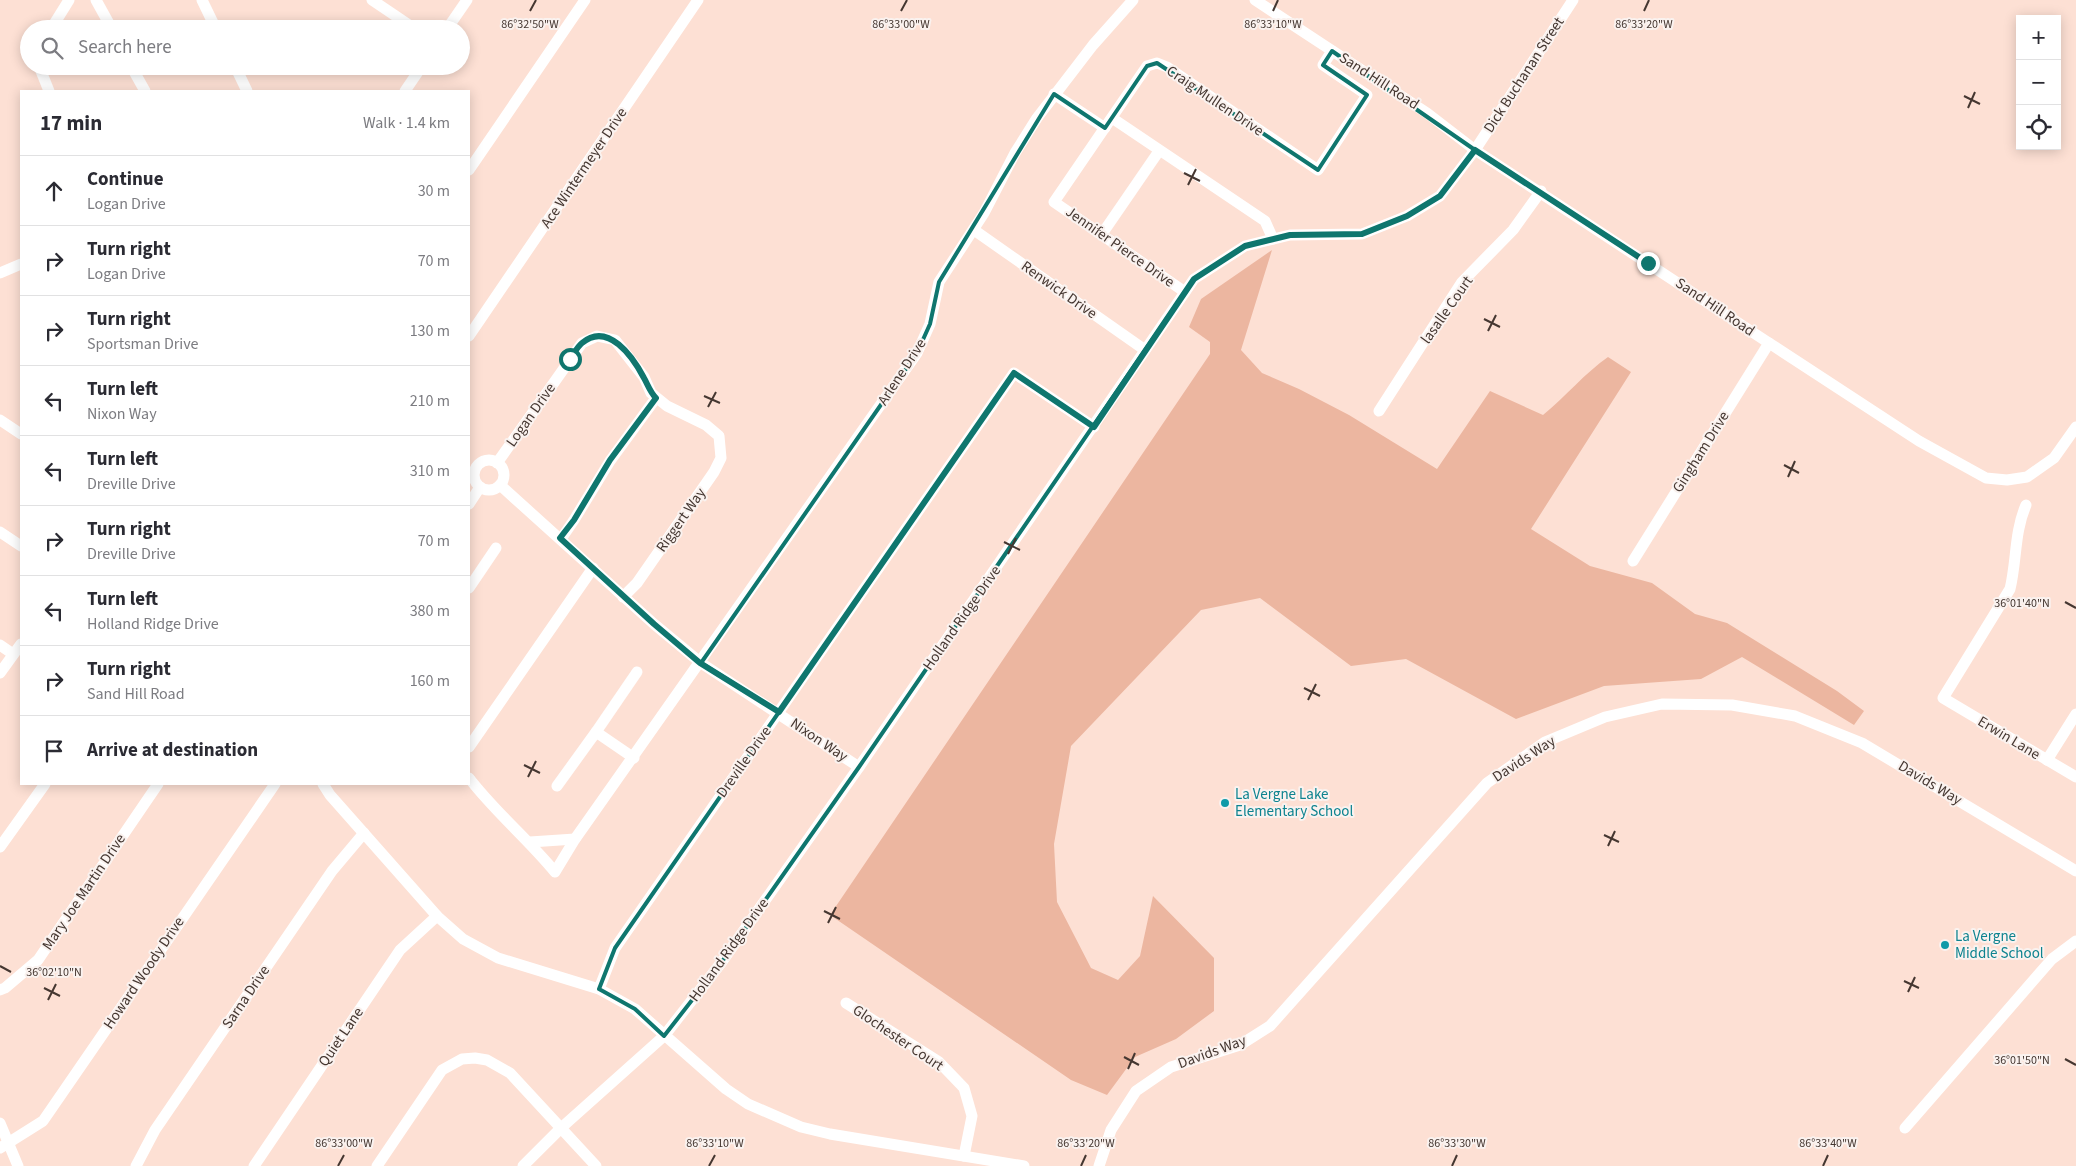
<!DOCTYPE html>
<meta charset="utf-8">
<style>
:root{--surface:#fff;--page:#f2f2f3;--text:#2b2b33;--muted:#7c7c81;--line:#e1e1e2}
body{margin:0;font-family:"Source Sans 3",sans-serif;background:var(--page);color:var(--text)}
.controls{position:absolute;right:15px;top:15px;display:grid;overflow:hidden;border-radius:0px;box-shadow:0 2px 12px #0003}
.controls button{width:45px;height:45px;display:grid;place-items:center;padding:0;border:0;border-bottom:1px solid var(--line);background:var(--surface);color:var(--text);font:25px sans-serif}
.stop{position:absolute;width:15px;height:15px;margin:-11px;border:4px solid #0f766e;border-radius:50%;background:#fff}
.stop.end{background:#0f766e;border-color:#fff;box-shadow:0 1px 5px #0008}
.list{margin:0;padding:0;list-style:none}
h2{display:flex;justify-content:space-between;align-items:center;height:65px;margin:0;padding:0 20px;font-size:21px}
h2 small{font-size:16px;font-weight:400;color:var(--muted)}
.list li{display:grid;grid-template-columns:32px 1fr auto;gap:15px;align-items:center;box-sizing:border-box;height:70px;padding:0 20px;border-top:1px solid var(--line)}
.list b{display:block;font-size:19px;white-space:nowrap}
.list p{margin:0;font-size:16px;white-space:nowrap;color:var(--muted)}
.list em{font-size:16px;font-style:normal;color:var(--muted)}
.icon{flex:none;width:28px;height:28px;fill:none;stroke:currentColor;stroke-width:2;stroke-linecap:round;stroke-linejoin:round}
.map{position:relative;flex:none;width:2076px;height:1166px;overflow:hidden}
.search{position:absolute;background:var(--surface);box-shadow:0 2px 12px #0003;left:20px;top:20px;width:450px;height:55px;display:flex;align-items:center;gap:12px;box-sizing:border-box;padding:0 18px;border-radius:28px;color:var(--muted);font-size:19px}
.panel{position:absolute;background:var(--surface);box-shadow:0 2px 12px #0003;left:20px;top:90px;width:450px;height:695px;border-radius:0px}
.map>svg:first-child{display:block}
.green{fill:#ecb6a0}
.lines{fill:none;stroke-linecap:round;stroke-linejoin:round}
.minor{stroke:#fff;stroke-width:11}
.route{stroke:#0f766e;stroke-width:6}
.marked{fill:none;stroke:#0f766e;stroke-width:4;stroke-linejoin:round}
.ticks{fill:none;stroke:#453731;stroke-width:2}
.culture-dot{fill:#0f9aa8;stroke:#faf2ef;stroke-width:2}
.labels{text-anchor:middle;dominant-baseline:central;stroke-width:4;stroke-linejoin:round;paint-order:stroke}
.street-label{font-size:15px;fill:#453731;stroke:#faf2ef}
.culture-label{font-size:15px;fill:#0d838f;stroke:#faf2ef;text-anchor:start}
.ticks-label{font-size:12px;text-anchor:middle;fill:#453731;stroke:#faf2ef;stroke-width:4;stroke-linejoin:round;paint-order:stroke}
</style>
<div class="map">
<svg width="2076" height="1166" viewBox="0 0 2076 1166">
<rect width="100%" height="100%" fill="#fde0d4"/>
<!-- green -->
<path class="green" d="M 1272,250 L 1241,350 L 1262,373 L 1299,389 L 1349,415 L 1437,469 L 1490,391 L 1543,415 C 1566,396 1585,373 1608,357 L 1631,372 L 1531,529 L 1590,566 L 1652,583 L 1695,614 L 1727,623 L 1837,691 L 1864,711 L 1854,725 L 1742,657 L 1701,679 L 1604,686 L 1516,719 L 1406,659 L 1351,666 L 1260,598 L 1201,610 L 1071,746 L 1054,844 L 1057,902 L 1091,968 L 1118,980 L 1140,956 L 1153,896 L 1214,958 L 1214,1011 L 1176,1039 L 1135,1057 L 1107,1095 L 1071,1080 L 830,915 L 1210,354 L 1210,342 L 1189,327 L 1201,299 Z"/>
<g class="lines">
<!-- minor -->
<g class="minor">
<polyline points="96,0 112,29"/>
<polyline points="202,0 216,29"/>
<polyline points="372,0 415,29"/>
<polyline points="1255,0 1427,113 1475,150 1769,343 1919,441 1986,478 2007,480 2027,477 2054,458 2076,427"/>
<polyline points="51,29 69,0"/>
<polyline points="447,29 467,0"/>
<polyline points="39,66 49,91"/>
<polyline points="131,66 145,91"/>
<polyline points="235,66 247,91"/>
<polyline points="405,91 422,66"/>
<polyline points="1054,94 1105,128"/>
<polyline points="1112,118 1265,221 1273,239"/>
<polyline points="469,170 585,0"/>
<polyline points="974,230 1145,350"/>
<polyline points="1102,234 1159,151"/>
<polyline points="0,273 21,264"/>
<polyline points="1185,292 1054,202 1147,66 1157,63 1167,67 1318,170 1367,95 1323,65 1332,51"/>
<polyline points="469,336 698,0"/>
<polyline points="1379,411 1462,282 1513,230 1541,191"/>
<polyline points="0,420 21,434"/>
<circle cx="489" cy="475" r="15"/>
<polyline points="497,463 582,343 597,336 615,340 644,377 651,393 667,406 706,425 719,436 721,458 714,472 637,583 623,597"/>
<polyline points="500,485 654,624 701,663 859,767"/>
<polyline points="469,504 480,487"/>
<path d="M 2026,505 C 2014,533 2017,560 2010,589 L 1943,698 L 2076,777"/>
<polyline points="0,532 21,546"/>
<polyline points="561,539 574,520 610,461 656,398"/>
<polyline points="1633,561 1769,343"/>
<polyline points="469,588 496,548"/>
<polyline points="0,645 13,654"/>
<polyline points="0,673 21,644"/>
<polyline points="596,732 637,672"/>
<polyline points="469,747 593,568"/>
<polyline points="2047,760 2076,714"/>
<path d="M 469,778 C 495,812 528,839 555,872 L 575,839 L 917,353 L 930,324 L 939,282 L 984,213 L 1015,153 L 1037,118 L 1093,45 L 1133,0"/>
<polyline points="323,784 330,795 437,916 463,939 498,958 599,989 635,1009 726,1089 748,1104 801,1127 830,1134 1024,1166"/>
<polyline points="557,786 596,732 634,758"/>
<polyline points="530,842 575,839"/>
<polyline points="0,847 45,784"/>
<polyline points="599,989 615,948 1014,373 1094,427"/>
<polyline points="0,990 5,988 38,960 158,784"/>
<polyline points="846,1003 939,1062 964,1088 972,1116 964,1156"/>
<polyline points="0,1123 18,1166"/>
<polyline points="1905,1128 2052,959 2076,941"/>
<polyline points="0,1148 43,1121 275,784"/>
<polyline points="136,1166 155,1130 332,871 364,833"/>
<polyline points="254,1166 400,950 437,916"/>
<polyline points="377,1166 442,1070 462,1059 475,1058 487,1060 510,1073 596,1166"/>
<polyline points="523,1166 561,1128 664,1036 721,963 859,767 1194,279 1245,246 1290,235 1362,234 1407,216 1440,196 1475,150 1573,0"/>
<polyline points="1099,1166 1111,1130 1136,1091 1171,1067 1240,1045 1270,1026 1487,783 1545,742 1605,717 1662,704 1732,705 1795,716 1862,743 2076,871"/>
</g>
</g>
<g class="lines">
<!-- route -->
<path class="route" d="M 570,359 C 574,354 577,347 582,343 C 608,321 633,357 644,378 C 648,385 650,392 656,398 L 610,460 L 574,520 L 560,538 L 654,624 L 700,663 L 779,712 L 1014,373 L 1094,427 L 1194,279 L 1245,246 L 1290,235 L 1362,234 L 1407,216 L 1440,196 L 1475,150 L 1648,263"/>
</g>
<!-- marked area -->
<path class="marked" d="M 1332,51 L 1475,150 L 1440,196 L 1407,216 L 1362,234 L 1290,235 L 1245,246 L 1194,279 L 859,767 L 721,963 L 664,1036 L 635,1009 L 599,989 L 615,948 L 779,712 L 701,663 L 917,353 L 930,324 L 939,282 L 1054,94 L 1105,128 L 1147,66 L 1157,63 L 1318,170 L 1367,95 L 1323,65 Z"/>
<!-- ticks -->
<path class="ticks" d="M 530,11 L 536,0M 901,11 L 907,0M 1273,11 L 1278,0M 1644,11 L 1649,0M 1964,96 L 1980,104M 1968,108 L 1975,92M 1184,173 L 1200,181M 1188,185 L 1196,169M 1484,319 L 1500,327M 1488,331 L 1496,315M 704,396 L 720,403M 708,407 L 716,392M 1784,465 L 1799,473M 1788,477 L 1795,461M 1004,542 L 1020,550M 1008,554 L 1016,538M 2065,602 L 2076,608M 1304,688 L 1320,696M 1308,700 L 1316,684M 524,765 L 540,773M 528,777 L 536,761M 1604,835 L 1619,842M 1608,846 L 1615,831M 824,911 L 840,919M 828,923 L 836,907M 0,966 L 11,972M 1904,981 L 1919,988M 44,988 L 60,996M 1908,992 L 1915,977M 48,1000 L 56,984M 1124,1057 L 1139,1065M 2065,1059 L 2076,1065M 1128,1069 L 1135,1053M 338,1166 L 344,1155M 709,1166 L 715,1155M 1081,1166 L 1086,1155M 1452,1166 L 1457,1155M 1823,1166 L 1828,1155"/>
<!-- markers -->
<g class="culture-dot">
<circle cx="1225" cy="803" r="5"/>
<circle cx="1945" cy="945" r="5"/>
</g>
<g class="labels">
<!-- street labels -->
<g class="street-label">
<text transform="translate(1524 75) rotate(-57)">Dick Buchanan Street</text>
<text transform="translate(1379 81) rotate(33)">Sand Hill Road</text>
<text transform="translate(1215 101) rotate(34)">Craig Mullen Drive</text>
<text transform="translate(584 168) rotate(-56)">Ace Wintermeyer Drive</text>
<text transform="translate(1120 247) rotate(35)">Jennifer Pierce Drive</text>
<text transform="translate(1059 290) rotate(35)">Renwick Drive</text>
<text transform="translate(1715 307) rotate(34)">Sand Hill Road</text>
<text transform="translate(1447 310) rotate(-55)">lasalle Court</text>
<text transform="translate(902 372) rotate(-57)">Arlene Drive</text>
<text transform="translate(531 415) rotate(-55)">Logan Drive</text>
<text transform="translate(1701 452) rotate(-58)">Gingham Drive</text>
<text transform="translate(681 520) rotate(-55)">Riggert Way</text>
<text transform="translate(962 618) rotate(-55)">Holland Ridge Drive</text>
<text transform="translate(2009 738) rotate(31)">Erwin Lane</text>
<text transform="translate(819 740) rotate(34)">Nixon Way</text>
<text transform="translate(1524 759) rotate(-33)">Davids Way</text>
<text transform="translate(744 762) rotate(-55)">Dreville Drive</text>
<text transform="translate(1930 783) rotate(31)">Davids Way</text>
<text transform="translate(84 892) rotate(-56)">Mary Joe Martin Drive</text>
<text transform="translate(729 950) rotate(-54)">Holland Ridge Drive</text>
<text transform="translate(144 973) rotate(-56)">Howard Woody Drive</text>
<text transform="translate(246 997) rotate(-56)">Sarna Drive</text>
<text transform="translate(341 1037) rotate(-56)">Quiet Lane</text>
<text transform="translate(898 1038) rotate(34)">Glochester Court</text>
<text transform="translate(1212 1052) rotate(-20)">Davids Way</text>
</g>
<!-- culture labels -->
<g class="culture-label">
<text x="1235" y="794">La Vergne Lake<tspan x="1235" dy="17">Elementary School</tspan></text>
<text x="1955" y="936">La Vergne<tspan x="1955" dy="17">Middle School</tspan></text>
</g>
</g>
<g class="ticks-label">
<text x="530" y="28">86°32'50"W</text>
<text x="901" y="28">86°33'00"W</text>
<text x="1273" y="28">86°33'10"W</text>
<text x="1644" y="28">86°33'20"W</text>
<text x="2022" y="607">36°01'40"N</text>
<text x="54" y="976">36°02'10"N</text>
<text x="2022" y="1064">36°01'50"N</text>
<text x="344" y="1147">86°33'00"W</text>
<text x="715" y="1147">86°33'10"W</text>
<text x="1086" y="1147">86°33'20"W</text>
<text x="1457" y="1147">86°33'30"W</text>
<text x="1828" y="1147">86°33'40"W</text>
</g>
</svg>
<div class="controls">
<button>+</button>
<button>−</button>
<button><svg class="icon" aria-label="locate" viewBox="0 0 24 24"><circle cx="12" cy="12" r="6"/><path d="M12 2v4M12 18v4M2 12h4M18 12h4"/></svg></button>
</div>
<div class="stop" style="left:570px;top:359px"></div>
<div class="stop end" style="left:1648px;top:263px"></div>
<div class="search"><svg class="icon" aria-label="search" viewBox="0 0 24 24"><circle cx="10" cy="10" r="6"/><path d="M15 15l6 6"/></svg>Search here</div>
<section class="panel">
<h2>17 min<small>Walk · 1.4 km</small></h2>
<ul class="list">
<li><svg class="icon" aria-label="ahead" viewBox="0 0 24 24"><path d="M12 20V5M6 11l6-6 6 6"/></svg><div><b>Continue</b><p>Logan Drive</p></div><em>30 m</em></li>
<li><svg class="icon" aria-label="right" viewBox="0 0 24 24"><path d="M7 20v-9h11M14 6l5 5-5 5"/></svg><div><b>Turn right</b><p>Logan Drive</p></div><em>70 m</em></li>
<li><svg class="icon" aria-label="right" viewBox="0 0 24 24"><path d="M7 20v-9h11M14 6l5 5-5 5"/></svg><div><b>Turn right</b><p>Sportsman Drive</p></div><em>130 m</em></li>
<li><svg class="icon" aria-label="left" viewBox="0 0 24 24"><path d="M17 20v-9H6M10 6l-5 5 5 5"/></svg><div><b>Turn left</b><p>Nixon Way</p></div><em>210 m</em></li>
<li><svg class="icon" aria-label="left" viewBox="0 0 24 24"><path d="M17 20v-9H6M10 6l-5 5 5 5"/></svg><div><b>Turn left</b><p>Dreville Drive</p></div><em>310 m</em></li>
<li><svg class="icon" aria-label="right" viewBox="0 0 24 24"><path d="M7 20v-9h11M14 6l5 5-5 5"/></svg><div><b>Turn right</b><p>Dreville Drive</p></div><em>70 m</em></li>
<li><svg class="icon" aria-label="left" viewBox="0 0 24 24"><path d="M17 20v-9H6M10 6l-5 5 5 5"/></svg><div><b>Turn left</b><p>Holland Ridge Drive</p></div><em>380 m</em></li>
<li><svg class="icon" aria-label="right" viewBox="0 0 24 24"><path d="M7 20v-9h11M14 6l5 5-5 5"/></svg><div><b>Turn right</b><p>Sand Hill Road</p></div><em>160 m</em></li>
<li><svg class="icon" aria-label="arrive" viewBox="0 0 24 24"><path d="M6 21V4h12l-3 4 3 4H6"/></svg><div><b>Arrive at destination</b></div></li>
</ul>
</section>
</div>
